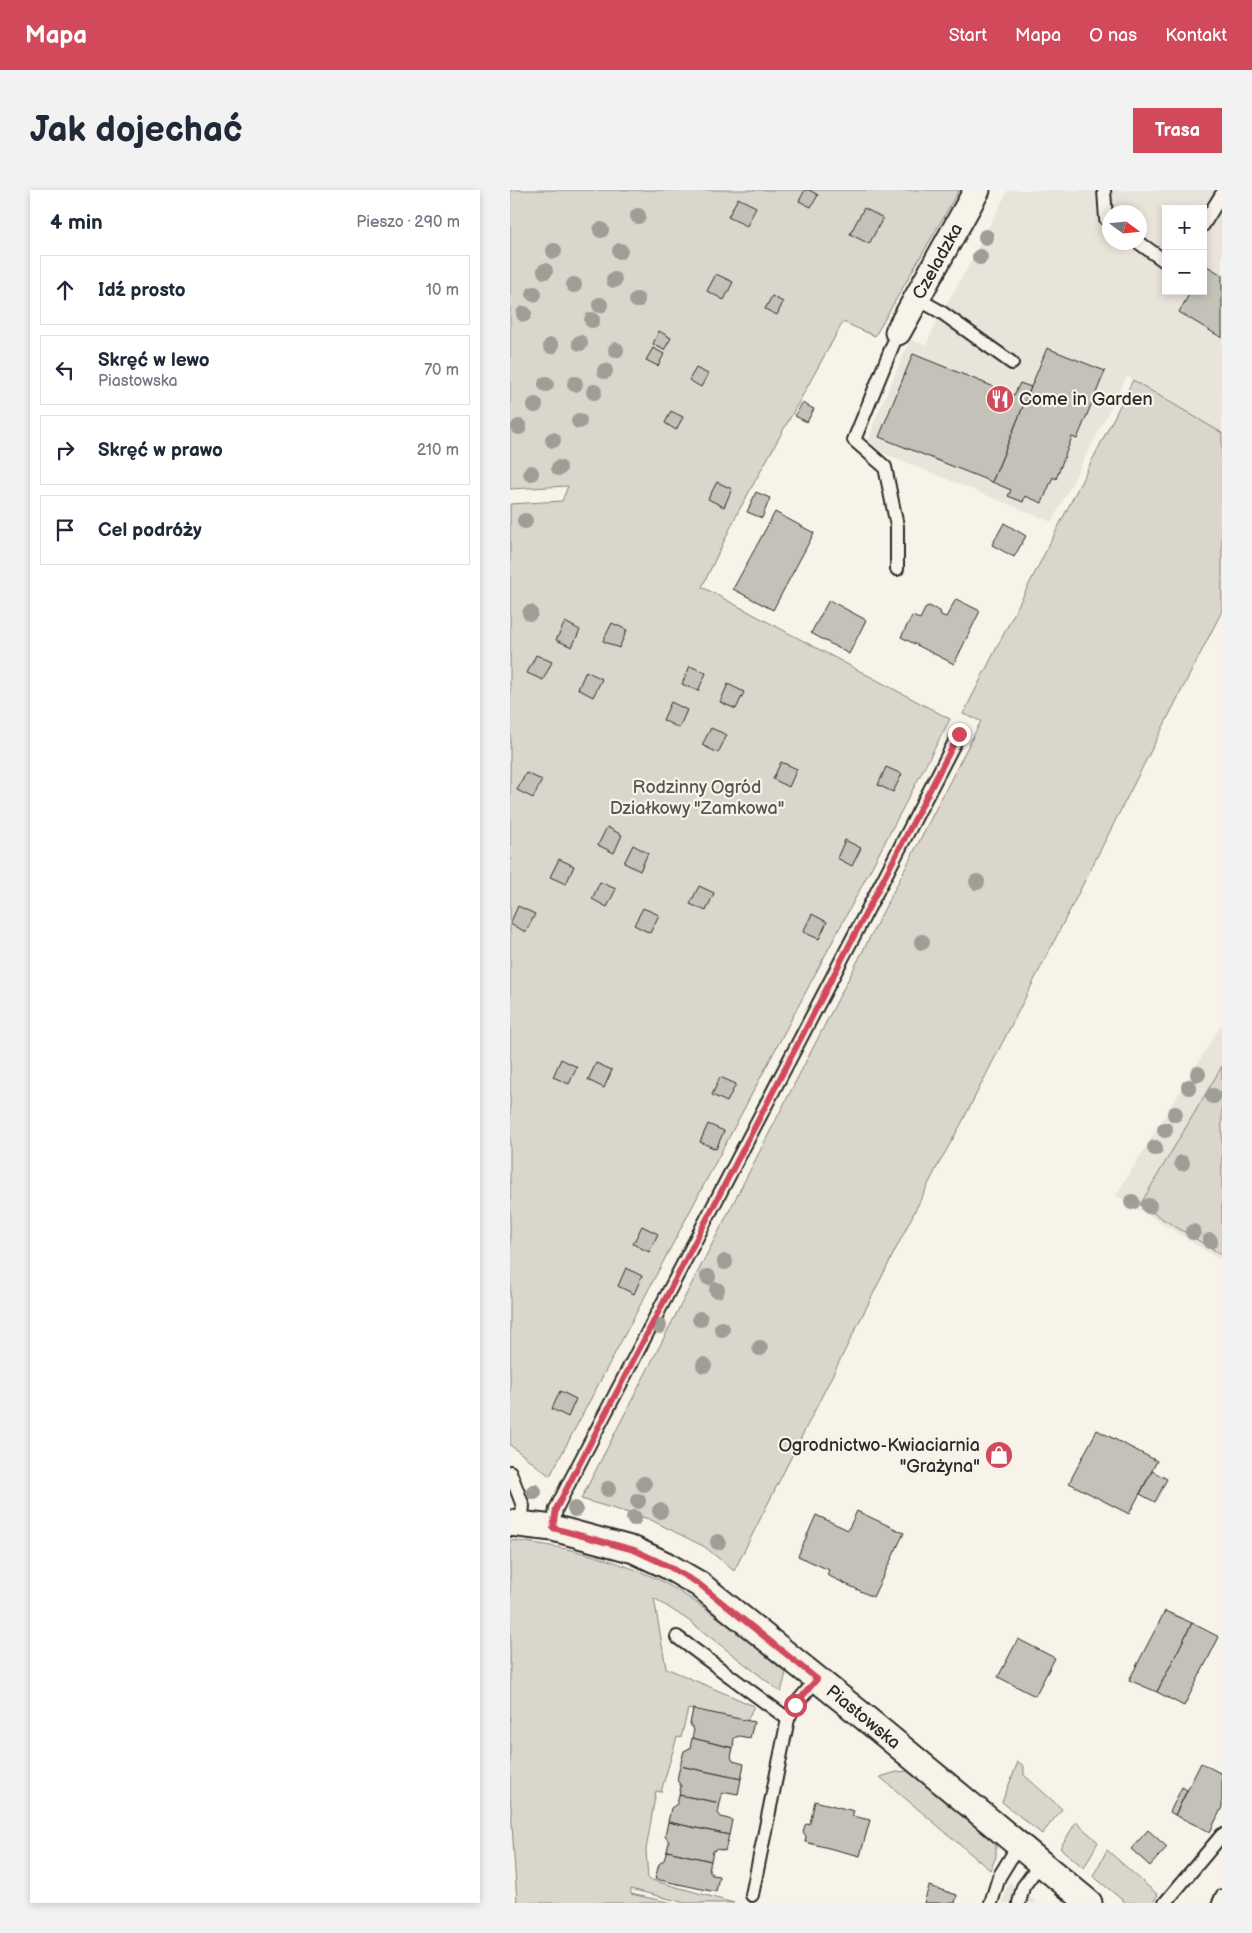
<!DOCTYPE html>
<html lang="pl">
<meta charset="utf-8">
<style>
:root{--surface:#fff;--page:#f2f2f3;--text:#1f2937;--muted:#747a83;--line:#e0e1e3;--accent:#d1495b}
body{margin:0;font-family:"Balsamiq Sans",sans-serif;background:var(--page);color:var(--text)}
.controls{position:absolute;right:15px;top:15px;display:grid;overflow:hidden;border-radius:0px;box-shadow:0 2px 8px #0003}
.controls button{width:45px;height:45px;display:grid;place-items:center;padding:0;border:0;border-bottom:1px solid var(--line);background:var(--surface);color:var(--text);font:25px sans-serif}
.compass{position:absolute;left:592px;top:15px;width:45px;height:45px;border-radius:50%;background:var(--surface);box-shadow:0 2px 8px #0003;rotate:105deg}
.stop{position:absolute;width:15px;height:15px;margin:-11px;border:4px solid #d1495b;border-radius:50%;background:#fff}
.stop.end{background:#d1495b;border-color:#fff;box-shadow:0 1px 5px #0008}
.list{margin:0;padding:0;list-style:none}
h2{display:flex;justify-content:space-between;align-items:center;height:65px;margin:0;padding:0 20px;font-size:21px}
h2 small{font-size:16px;font-weight:400;color:var(--muted)}
.list li{display:grid;grid-template-columns:32px 1fr auto;gap:15px;align-items:center;box-sizing:border-box;height:70px;margin:0 10px 10px;padding:0 10px;border:1px solid var(--line);border-radius:0px}
.list b{display:block;font-size:19px;white-space:nowrap}
.list p{margin:0;font-size:16px;white-space:nowrap;color:var(--muted)}
.list em{font-size:16px;font-style:normal;color:var(--muted)}
.icon{flex:none;width:28px;height:28px;fill:none;stroke:currentColor;stroke-width:2;stroke-linecap:round;stroke-linejoin:round}
.map{position:relative;flex:none;width:712px;height:1713px;overflow:hidden;border-radius:0px}
header{display:flex;align-items:center;gap:30px;box-sizing:border-box;height:70px;padding:0 25px;background:var(--accent);color:#fff}
header strong{font-size:24px}
nav{display:flex;gap:28px;margin-inline-start:auto;font-size:18px}
.intro{display:flex;align-items:center;justify-content:space-between;box-sizing:border-box;height:120px;padding:0 30px}
h1{margin:0;font-size:35px}
.button{padding:12px 22px;border-radius:0px;background:var(--accent);color:#fff;font-size:18px;font-weight:700}
main{display:flex;gap:30px;padding:0 30px}
aside{flex:1;background:var(--surface);border-radius:0px;box-shadow:0 2px 8px #0003}
.map>svg:first-child{display:block}
.built{fill:#e8e4da;fill-rule:evenodd}
.green{fill:#dad6cc;stroke:#82807c}
.building{fill:#c4c1b9;stroke:#2b2b2b}
.lines{fill:none;stroke-linecap:round;stroke-linejoin:round}
.lane-casing{stroke:#2b2b2b;stroke-width:16}
.street-casing{stroke:#2b2b2b;stroke-width:29}
.lane{stroke:#f7f3e8;stroke-width:12}
.street{stroke:#f7f3e8;stroke-width:25}
.tree{fill:#9f9d96}
.route{stroke:#d1495b;stroke-width:6}
.labels{text-anchor:middle;dominant-baseline:central;stroke-width:4.5;stroke-linejoin:round;paint-order:stroke}
.street-label{font-size:18px;fill:#2b2b2b;stroke:#f7f3e8}
.poi-label{font-size:18px;fill:#2b2b2b;stroke:#f7f3e8;text-anchor:start}
.park-label{font-size:18px;fill:#575653;stroke:#f7f3e8}
</style>
<header>
<strong>Mapa</strong>
<nav><a>Start</a><a>Mapa</a><a>O nas</a><a>Kontakt</a></nav>
</header>
<div class="intro"><h1>Jak dojechać</h1><a class="button">Trasa</a></div>
<main>
<aside>
<h2>4 min<small>Pieszo · 290 m</small></h2>
<ul class="list">
<li><svg class="icon" aria-label="ahead" viewBox="0 0 24 24"><path d="M12 20V5M6 11l6-6 6 6"/></svg><div><b>Idź prosto</b></div><em>10 m</em></li>
<li><svg class="icon" aria-label="left" viewBox="0 0 24 24"><path d="M17 20v-9H6M10 6l-5 5 5 5"/></svg><div><b>Skręć w lewo</b><p>Piastowska</p></div><em>70 m</em></li>
<li><svg class="icon" aria-label="right" viewBox="0 0 24 24"><path d="M7 20v-9h11M14 6l5 5-5 5"/></svg><div><b>Skręć w prawo</b></div><em>210 m</em></li>
<li><svg class="icon" aria-label="arrive" viewBox="0 0 24 24"><path d="M6 21V4h12l-3 4 3 4H6"/></svg><div><b>Cel podróży</b></div></li>
</ul>
</aside>
<div class="map">
<svg width="712" height="1713" viewBox="0 0 712 1713">
<rect width="100%" height="100%" fill="#f7f3e8"/>
<filter id="ink" filterUnits="userSpaceOnUse"><feTurbulence type="fractalNoise" baseFrequency=".02" numOctaves="2"/><feDisplacementMap in="SourceGraphic" scale="10" xChannelSelector="R" yChannelSelector="G"/><feConvolveMatrix kernelMatrix="1 2 1 2 8 2 1 2 1" color-interpolation-filters="sRGB"/></filter>
<g filter="url(#ink)">
<!-- built -->
<g class="built">
<path d="M 498,0 L 712,0 L 712,249 L 617,186 L 542,332 L 370,262 L 359,252 L 364,232 L 400,150 L 416,155 L 431,122 L 455,82 ZM 656,19 L 693,19 L 693,101 L 656,101 ZM 600,22 L 630,22 L 630,52 L 600,52 Z"/>
<polygon points="712,834 712,1071 606,1005"/>
<polygon points="499,1691 527,1713 492,1713"/>
</g>
<!-- green -->
<g class="green">
<polygon points="0,0 449,0 365,146 333,132 228,322 192,397 440,529 40,1286 0,1255 0,314 52,311 58,296 0,299"/>
<polygon points="623,190 712,243 712,421 450,936 427,977 224,1381 195,1357 139,1329 71,1309 471,531 453,524"/>
<polygon points="712,876 712,1065 630,1015"/>
<path d="M 0,1350 C 52,1356 95,1366 143,1387 C 153,1391 161,1397 170,1402 C 208,1425 242,1454 276,1483 L 271,1502 L 178,1430 L 144,1408 L 156,1478 L 244,1516 L 237,1531 L 178,1519 L 171,1548 L 167,1547 L 151,1602 L 146,1601 L 136,1660 L 138,1689 L 224,1713 L 175,1713 L 121,1699 L 121,1704 L 162,1713 L 7,1713 L 0,1604 Z"/>
<polygon points="508,1572 514,1576 514,1585 552,1619 532,1644 492,1612"/>
<polygon points="398,1581 486,1652 486,1667 480,1680 370,1587 387,1582"/>
<polygon points="566,1632 588,1652 574,1678 550,1658"/>
<polygon points="597,1660 648,1705 642,1713 616,1713 583,1686"/>
</g>
<!-- building -->
<g class="building">
<polygon points="295,0 299,0 308,5 301,17 289,11"/>
<polygon points="228,8 246,17 237,36 218,27"/>
<polygon points="354,18 373,28 359,54 340,44"/>
<polygon points="697,76 712,85 712,148 669,122 681,101 693,101 693,82"/>
<polygon points="206,84 223,92 214,110 197,101"/>
<polygon points="262,106 273,112 267,125 255,119"/>
<polygon points="149,141 161,148 154,160 143,154"/>
<polygon points="143,158 154,164 148,176 136,170"/>
<polygon points="537,158 595,181 567,249 562,247 546,289 543,287 532,313 515,306 513,312 498,306 501,300 482,292"/>
<polygon points="403,164 504,205 510,193 521,197 482,292 369,247"/>
<polygon points="186,178 198,184 191,197 179,190"/>
<polygon points="292,213 304,219 297,232 285,226"/>
<polygon points="161,221 173,227 166,240 155,233"/>
<polygon points="207,292 222,299 214,317 198,309"/>
<polygon points="246,302 260,308 252,328 237,322"/>
<polygon points="265,322 304,343 263,420 223,399"/>
<polygon points="494,333 516,346 504,367 482,355"/>
<polygon points="446,409 470,421 444,474 391,447 402,426 410,429 416,417 419,416 430,421 431,425 436,427"/>
<polygon points="319,410 356,430 339,464 301,443"/>
<polygon points="55,432 70,440 62,457 46,450"/>
<polygon points="102,433 117,440 109,458 93,451"/>
<polygon points="26,465 42,472 33,490 17,483"/>
<polygon points="180,476 196,483 188,501 172,494"/>
<polygon points="76,481 92,489 83,507 68,499"/>
<polygon points="218,494 234,502 226,519 210,512"/>
<polygon points="161,512 177,520 169,538 153,530"/>
<polygon points="201,538 217,545 208,563 192,555"/>
<polygon points="271,572 287,579 279,597 263,589"/>
<polygon points="376,577 392,584 383,602 368,595"/>
<polygon points="16,583 32,590 23,608 7,600"/>
<polygon points="97,637 112,645 104,663 88,655"/>
<polygon points="335,650 351,658 342,676 327,668"/>
<polygon points="123,655 138,663 130,681 114,673"/>
<polygon points="49,669 64,676 56,694 40,687"/>
<polygon points="90,692 106,699 97,717 82,709"/>
<polygon points="189,696 204,703 196,721 180,714"/>
<polygon points="8,716 25,724 16,742 0,734"/>
<polygon points="133,718 149,725 140,743 124,735"/>
<polygon points="302,724 317,732 309,749 293,742"/>
<polygon points="51,869 67,877 59,894 43,887"/>
<polygon points="86,873 102,880 94,898 78,890"/>
<polygon points="210,887 226,894 217,912 202,905"/>
<polygon points="198,934 214,941 206,959 190,952"/>
<polygon points="132,1036 148,1044 139,1062 123,1054"/>
<polygon points="116,1078 132,1086 124,1104 108,1096"/>
<polygon points="50,1201 66,1209 58,1227 42,1219"/>
<polygon points="587,1240 647,1271 619,1324 559,1293"/>
<polygon points="642,1281 657,1289 645,1312 630,1304"/>
<polygon points="347,1321 394,1343 363,1407 317,1385 319,1380 288,1366 306,1325 338,1340"/>
<polygon points="655,1421 682,1433 647,1502 619,1490"/>
<polygon points="682,1433 709,1447 674,1516 647,1502"/>
<polygon points="508,1449 545,1468 525,1506 488,1487"/>
<polygon points="183,1519 244,1532 240,1548 229,1546 224,1548 223,1558 182,1548 184,1540 180,1534"/>
<polygon points="182,1548 223,1558 221,1567 223,1571 234,1574 231,1589 170,1576 174,1561 180,1558"/>
<polygon points="691,1573 712,1584 712,1617 700,1642 665,1625"/>
<polygon points="170,1576 231,1589 228,1604 217,1602 212,1604 210,1613 169,1605 171,1596 167,1590"/>
<polygon points="672,1597 677,1600 665,1625 660,1622"/>
<polygon points="169,1605 210,1613 208,1623 211,1627 222,1630 219,1645 158,1632 161,1618 167,1614"/>
<polygon points="305,1611 344,1621 342,1626 360,1630 350,1666 295,1652 296,1646 293,1642 295,1635 300,1633"/>
<polygon points="158,1632 219,1645 215,1661 207,1659 203,1661 201,1671 157,1661 159,1652 155,1646"/>
<polygon points="638,1640 657,1657 640,1676 621,1659"/>
<polygon points="157,1661 201,1671 199,1679 202,1685 209,1686 206,1702 145,1689 149,1674 154,1670"/>
<polygon points="419,1696 447,1705 445,1713 414,1713"/>
</g>
<g class="lines">
<defs>
<g id="lane">
<polyline points="594,0 596,29 600,32"/>
<polyline points="693,35 712,4"/>
<polyline points="628,52 656,72"/>
<polyline points="408,109 431,122 502,173"/>
<polyline points="387,379 387,336 375,277 344,250 388,142"/>
<polyline points="0,1282 13,1316 11,1333"/>
<polyline points="43,1338 46,1319 58,1295 449,544"/>
<polyline points="167,1447 278,1529"/>
<polyline points="242,1705 278,1529 285,1515 307,1489"/>
<polyline points="481,1713 489,1687 508,1656"/>
<polyline points="509,1713 513,1697 530,1674"/>
<polyline points="655,1713 712,1645"/>
<polyline points="709,1713 712,1706"/>
</g>
<g id="street">
<path id="s1" d="M 388,142 L 467,0"/>
<path id="s2" d="M 0,1333 L 43,1338 L 124,1360 L 156,1375 L 189,1394 L 348,1522 L 579,1713"/>
</g>
</defs>
<!-- lane casing -->
<use href="#lane" class="lane-casing"/>
<!-- street casing -->
<use href="#street" class="street-casing"/>
<!-- lane -->
<use href="#lane" class="lane"/>
<!-- street -->
<use href="#street" class="street"/>
</g>
<!-- trees -->
<g class="tree">
<circle cx="128" cy="26" r="8"/>
<circle cx="91" cy="40" r="8"/>
<circle cx="476" cy="47" r="8"/>
<circle cx="44" cy="61" r="8"/>
<circle cx="110" cy="61" r="8"/>
<circle cx="470" cy="67" r="8"/>
<circle cx="35" cy="81" r="8"/>
<circle cx="104" cy="90" r="8"/>
<circle cx="64" cy="95" r="8"/>
<circle cx="24" cy="104" r="8"/>
<circle cx="127" cy="110" r="8"/>
<circle cx="90" cy="115" r="8"/>
<circle cx="14" cy="124" r="8"/>
<circle cx="82" cy="130" r="8"/>
<circle cx="70" cy="153" r="8"/>
<circle cx="41" cy="156" r="8"/>
<circle cx="106" cy="160" r="8"/>
<circle cx="95" cy="181" r="8"/>
<circle cx="36" cy="194" r="8"/>
<circle cx="65" cy="194" r="8"/>
<circle cx="84" cy="202" r="8"/>
<circle cx="25" cy="215" r="8"/>
<circle cx="69" cy="231" r="8"/>
<circle cx="9" cy="237" r="8"/>
<circle cx="43" cy="250" r="8"/>
<circle cx="49" cy="278" r="8"/>
<circle cx="21" cy="283" r="8"/>
<circle cx="15" cy="331" r="8"/>
<circle cx="20" cy="423" r="8"/>
<circle cx="467" cy="692" r="8"/>
<circle cx="412" cy="752" r="8"/>
<circle cx="688" cy="884" r="8"/>
<circle cx="679" cy="897" r="8"/>
<circle cx="703" cy="906" r="8"/>
<circle cx="665" cy="924" r="8"/>
<circle cx="655" cy="940" r="8"/>
<circle cx="645" cy="958" r="8"/>
<circle cx="672" cy="973" r="8"/>
<circle cx="622" cy="1012" r="8"/>
<circle cx="639" cy="1016" r="8"/>
<circle cx="683" cy="1042" r="8"/>
<circle cx="700" cy="1051" r="8"/>
<circle cx="215" cy="1072" r="8"/>
<circle cx="198" cy="1087" r="8"/>
<circle cx="207" cy="1100" r="8"/>
<circle cx="190" cy="1129" r="8"/>
<circle cx="149" cy="1136" r="8"/>
<circle cx="212" cy="1139" r="8"/>
<circle cx="250" cy="1158" r="8"/>
<circle cx="194" cy="1175" r="8"/>
<circle cx="134" cy="1294" r="8"/>
<circle cx="98" cy="1299" r="8"/>
<circle cx="24" cy="1302" r="8"/>
<circle cx="128" cy="1311" r="8"/>
<circle cx="65" cy="1319" r="8"/>
<circle cx="150" cy="1321" r="8"/>
<circle cx="124" cy="1328" r="8"/>
<circle cx="208" cy="1352" r="8"/>
</g>
</g>
<g class="lines" filter="url(#ink)">
<!-- route -->
<polyline class="route" points="285,1515 307,1489 189,1394 156,1375 124,1360 43,1338 46,1319 449,544"/>
</g>
<!-- icons -->
<defs>
<symbol id="restaurant-disc" viewBox="-11 -11 22 22"><circle r="9.5" fill="#d1495b" stroke="#f7f3e8"/><path d="M-5-6h1v4h1v-4h1v4h1v-4h1v5L-1.5 .5V6h-2V.5L-5-1ZM5-6V6H3V1.5H1.5Q1.5-4 5-6Z" fill="#fff"/></symbol>
<symbol id="shop-disc" viewBox="-11 -11 22 22"><circle r="9.5" fill="#d1495b" stroke="#f7f3e8"/><path d="M-5-2.5h2.3a2.7 3.5 0 0 1 5.4 0H5L5.5 6h-11ZM-1.5-2.5h3a1.5 2.3 0 0 0-3 0Z" fill="#fff"/></symbol>
</defs>
<g fill-rule="evenodd">
<use href="#restaurant-disc" x="474" y="193" width="32" height="32"/>
<use href="#shop-disc" x="473" y="1249" width="32" height="32"/>
</g>
<g class="labels">
<!-- street labels -->
<g class="street-label">
<text stroke="none"><textPath href="#s1" startOffset="81">Czeladzka</textPath></text>
<text stroke="none"><textPath href="#s2" startOffset="412">Piastowska</textPath></text>
</g>
<!-- poi labels -->
<g class="poi-label">
<text x="509" y="209">Come in Garden</text>
<text x="470" y="1255" text-anchor="end">Ogrodnictwo-Kwiaciarnia<tspan x="470" dy="21">"Grażyna"</tspan></text>
</g>
<!-- park labels -->
<g class="park-label">
<text x="187" y="597">Rodzinny Ogród<tspan x="187" dy="21">Działkowy "Zamkowa"</tspan></text>
</g>
</g>
</svg>
<div class="controls">
<button>+</button>
<button>−</button>
</div>
<svg class="compass" viewBox="-18 -18 36 36"><path d="M0-13l5 13h-10z" fill="#e53935"/><path d="M0 13l5-13h-10z" fill="#747a83"/></svg>
<div class="stop" style="left:285px;top:1515px"></div>
<div class="stop end" style="left:449px;top:544px"></div>
</div>
</main>
